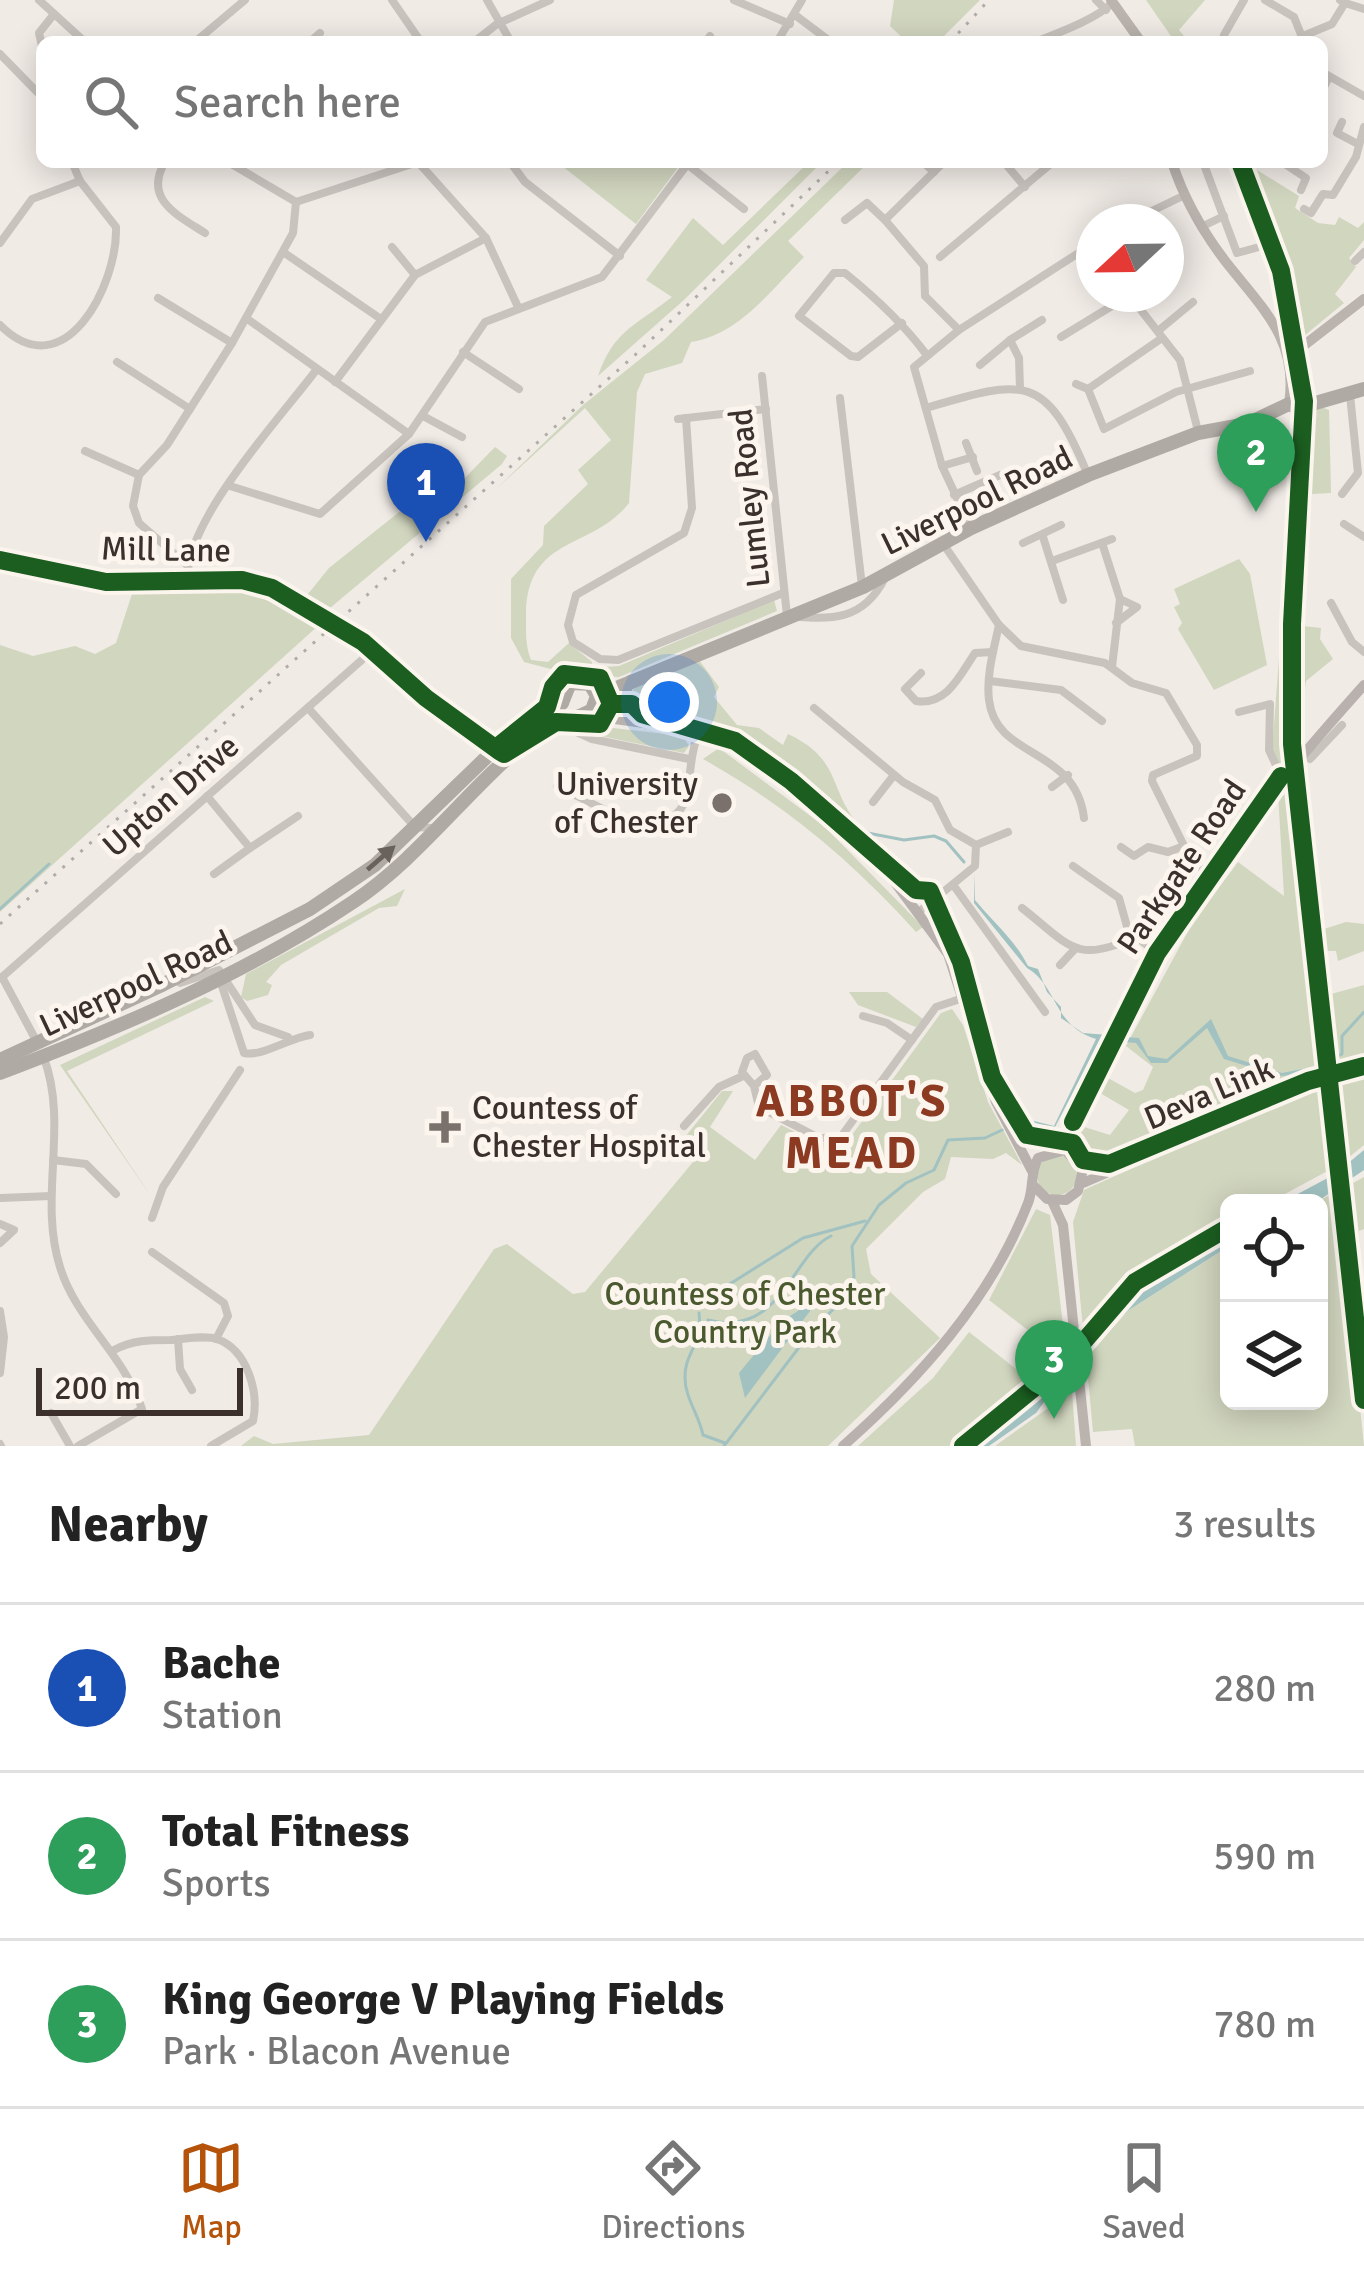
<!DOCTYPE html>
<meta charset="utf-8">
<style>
:root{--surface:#fff;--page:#f6f6f6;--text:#222;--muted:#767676;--line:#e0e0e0;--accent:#b45309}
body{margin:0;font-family:Signika,sans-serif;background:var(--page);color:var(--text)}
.controls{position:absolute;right:36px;bottom:36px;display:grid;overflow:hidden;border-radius:18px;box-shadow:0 6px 30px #0003}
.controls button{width:108px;height:108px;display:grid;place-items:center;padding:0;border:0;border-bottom:3px solid var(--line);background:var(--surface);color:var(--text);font:60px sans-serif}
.compass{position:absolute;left:1076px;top:204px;width:108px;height:108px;border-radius:50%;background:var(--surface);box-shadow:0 6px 30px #0003;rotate:248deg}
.scale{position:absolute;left:36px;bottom:30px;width:207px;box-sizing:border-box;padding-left:12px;border:6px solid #3b302b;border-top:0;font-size:33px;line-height:42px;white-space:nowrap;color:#3b302b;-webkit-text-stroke:9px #fbf5ee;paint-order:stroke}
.you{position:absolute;left:669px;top:702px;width:42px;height:42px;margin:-30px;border:9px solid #fff;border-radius:50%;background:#1a73e8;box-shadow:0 0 0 18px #1a73e833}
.badge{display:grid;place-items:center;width:78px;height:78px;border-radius:50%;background:var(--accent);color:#fff;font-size:39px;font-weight:700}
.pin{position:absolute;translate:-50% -99px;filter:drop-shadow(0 3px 6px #0008)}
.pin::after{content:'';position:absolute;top:63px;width:42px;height:36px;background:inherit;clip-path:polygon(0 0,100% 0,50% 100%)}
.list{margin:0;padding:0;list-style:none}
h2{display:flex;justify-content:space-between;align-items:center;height:156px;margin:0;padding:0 48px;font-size:51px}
h2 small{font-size:39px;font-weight:400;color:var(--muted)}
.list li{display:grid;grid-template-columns:78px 1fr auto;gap:36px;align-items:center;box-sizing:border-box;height:168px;padding:0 48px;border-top:3px solid var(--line)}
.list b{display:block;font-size:45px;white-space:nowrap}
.list p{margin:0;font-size:39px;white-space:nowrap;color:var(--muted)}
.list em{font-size:39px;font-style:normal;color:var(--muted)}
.icon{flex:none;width:66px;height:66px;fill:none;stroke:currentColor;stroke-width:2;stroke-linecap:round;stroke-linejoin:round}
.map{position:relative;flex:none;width:1364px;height:1446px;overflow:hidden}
.search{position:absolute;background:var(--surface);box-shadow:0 6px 30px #0003;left:36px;right:36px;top:36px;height:132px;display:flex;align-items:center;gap:30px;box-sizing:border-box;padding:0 42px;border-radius:18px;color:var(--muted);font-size:45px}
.sheet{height:660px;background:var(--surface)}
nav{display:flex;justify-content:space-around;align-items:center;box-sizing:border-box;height:168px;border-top:3px solid var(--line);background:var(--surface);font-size:33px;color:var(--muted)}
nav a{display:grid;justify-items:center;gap:6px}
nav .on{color:var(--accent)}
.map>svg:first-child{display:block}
.green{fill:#d1d6bf}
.water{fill:#a1c2c1}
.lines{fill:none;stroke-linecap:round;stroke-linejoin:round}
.stream{stroke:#a1c2c1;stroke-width:3}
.street{stroke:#c9c3be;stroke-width:8}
.secondary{stroke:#bab3ae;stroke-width:10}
.primary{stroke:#b8b1ad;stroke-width:10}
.highway{stroke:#afaaa4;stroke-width:14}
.rail{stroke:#b1aca8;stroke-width:3;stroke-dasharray:3 9;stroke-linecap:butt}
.cycleway-casing{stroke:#fbf5ee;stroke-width:26}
.cycleway{stroke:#1b5e20;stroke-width:18}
.oneway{fill:#69615b}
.poi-dot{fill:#7a716c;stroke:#fbf5ee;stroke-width:4.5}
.labels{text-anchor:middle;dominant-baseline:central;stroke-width:10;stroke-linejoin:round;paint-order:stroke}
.street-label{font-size:33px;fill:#3b302b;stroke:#fbf5ee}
.poi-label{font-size:33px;fill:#3b302b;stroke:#fbf5ee;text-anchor:end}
.park-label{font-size:33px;fill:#4a5a2e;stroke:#fbf5ee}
.district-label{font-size:45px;font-weight:bold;letter-spacing:3px;fill:#8c3b22;stroke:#fbf5ee}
</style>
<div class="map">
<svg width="1364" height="1446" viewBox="0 0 1364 1446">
<rect width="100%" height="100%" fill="#f0ebe5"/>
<!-- green -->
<g class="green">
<polygon points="894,0 980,0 938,42 907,42 890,26"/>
<polygon points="1146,0 1205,0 1179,30 1189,42 1175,42"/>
<polygon points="557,162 682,162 636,224"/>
<path d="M 809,162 L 822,162 L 685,299 L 598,376 C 614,330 634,327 672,297 L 646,280 L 693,218 L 723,245 Z"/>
<path d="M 848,162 L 869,162 L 788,241 L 804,257 C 771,290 740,334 691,342 L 682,363 L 645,374 L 637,392 L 629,503 C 593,550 527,535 526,614 C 526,630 525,645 531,660 L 548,662 L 569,643 L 592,662 L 591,668 L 619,666 L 774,600 L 777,611 L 619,677 L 574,675 L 524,662 L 511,638 L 511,579 L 543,545 L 544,526 L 588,484 L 578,470 L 611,440 L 585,408 L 495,490 L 583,405 L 664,340 Z"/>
<polygon points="1244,162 1299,196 1295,208 1318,223 1335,225 1339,217 1358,228 1364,222 1364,240 1349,258 1356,267 1335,294 1344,303 1299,340 1281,260"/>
<polygon points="1321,407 1329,410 1331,493 1312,494 1303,626 1321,628 1320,639 1333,659 1306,681 1300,726 1304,743 1294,753 1306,414"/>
<polygon points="495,447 507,456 502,464 330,608 304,599 329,568 448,473 460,483"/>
<polygon points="1239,559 1250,574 1267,665 1214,690 1178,629 1182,623 1174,607 1180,604 1174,589"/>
<polygon points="199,589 243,589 319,625 0,912 0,645 33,656 75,646 95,654 116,643 132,594"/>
<polygon points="1281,632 1290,638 1285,765 1278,764 1272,751"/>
<path d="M 696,656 L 719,687 L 714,697 L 737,725 L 759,728 L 783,745 L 788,734 C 841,759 828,787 857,823 L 848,824 L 729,733 L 640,708 L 633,690 L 638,681 Z"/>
<polygon points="578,724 683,736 689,746 684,753 591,734"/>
<path d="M 719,748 L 824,826 L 923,927 L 916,932 C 853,862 785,805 703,759 Z"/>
<polygon points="1304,764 1324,929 1346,922 1364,924 1364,951 1338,961 1336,951 1326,951 1331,994 1364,985 1364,1064 1332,1070 1295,773"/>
<polygon points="1291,778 1322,1072 1115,1159 1081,1157 1081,1126 1110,1135 1129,1110 1100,1093 1108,1078 1135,1093 1143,1090 1153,1067 1126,1046 1192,924 1238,862 1284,896 1278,793"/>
<polygon points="405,889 397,906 379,908 281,965 266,982 272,985 268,995 247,1001 241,997 246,974"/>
<polygon points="849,992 887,992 923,1019 916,1027 858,1005"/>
<polygon points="205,997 214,1001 67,1071 153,1199 60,1065"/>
<path d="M 952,1009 L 963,1025 L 988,1102 L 1022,1165 L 1006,1153 L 993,1159 L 951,1157 L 945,1179 L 923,1192 L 866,1249 L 871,1274 L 940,1338 L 828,1446 L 241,1446 L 254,1436 L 273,1444 L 369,1435 L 494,1249 L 507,1244 L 573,1294 L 585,1292 L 698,1156 L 681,1142 L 722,1091 L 733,1091 L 710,1127 L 755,1160 L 781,1125 C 804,1136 825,1151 849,1139 L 941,1013 Z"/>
<polygon points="1364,1079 1364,1145 1343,1162 1334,1084"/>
<polygon points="1325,1088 1335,1167 1268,1203 1229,1203 1229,1222 1145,1268 1083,1329 1073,1222 1084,1190 1277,1103"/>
<circle cx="1057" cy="1175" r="20"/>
<polygon points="1364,1177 1364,1229 1359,1231 1364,1376 1344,1188"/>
<polygon points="1338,1190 1364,1446 1135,1446 1132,1429 1093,1432 1086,1356 1129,1310 1229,1246 1229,1401 1319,1401 1315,1203"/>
<polygon points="1036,1209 1050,1215 1066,1351 1060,1355 989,1300"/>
<polygon points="969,1332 1034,1383 955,1446 858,1446 933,1378"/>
<polygon points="1072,1391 1076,1446 995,1446"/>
</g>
<!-- water -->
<g class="water">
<path d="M 975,873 L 975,900 C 993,922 1015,940 1028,966 L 1038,969 L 1047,992 L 1061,1007 L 1061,1018 L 1083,1033 L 1108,1035 L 1098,1044 L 1054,1129 L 1014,1116 L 1054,1126 L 1096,1039 C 1053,1026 1058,986 1027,968 L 974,903 Z"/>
<polygon points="1211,1019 1228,1056 1282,1073 1307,1068 1308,1074 1279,1076 1224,1059 1207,1028 1167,1063 1151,1063 1136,1043 1123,1042 1127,1037 1139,1038 1148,1056 1167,1059"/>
<polygon points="1364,1150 1364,1170 1315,1203 1281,1203 1335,1174"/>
<polygon points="1229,1229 1229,1246 1129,1310 1063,1376 1036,1413 989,1446 965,1446 1067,1363 1114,1304 1150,1271"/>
<polygon points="812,1291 813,1307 745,1398 739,1373 782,1321 798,1311 802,1293"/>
</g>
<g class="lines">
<!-- stream -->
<g class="stream">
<polyline points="852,830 904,840 934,836 946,841 964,862"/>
<polyline points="0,909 49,864"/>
<polyline points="1305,1072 1342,1054 1342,1036 1364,1012"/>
<polyline points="717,1292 803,1238 865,1221"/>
<path d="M 699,1313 C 703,1345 684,1353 685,1378 C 685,1398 699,1415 703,1435 L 725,1443"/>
<path d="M 708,1320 C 781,1339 792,1254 831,1236"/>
<polyline points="724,1446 813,1329 843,1300 854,1277 852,1246 879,1205 906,1183 934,1170 948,1140 985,1138 1002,1130"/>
</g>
<!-- street -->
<g class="street">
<polyline points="39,0 85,42"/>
<polyline points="392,0 421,42"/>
<polyline points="487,0 511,42"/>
<polyline points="734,0 790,24"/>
<polyline points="1096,0 1106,10"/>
<polyline points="1265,0 1294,17 1304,42"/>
<polyline points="1345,3 1364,9"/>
<polyline points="795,15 831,42"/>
<polyline points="1224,35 1244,0"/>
<polyline points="1303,36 1332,24 1345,3 1340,0"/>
<polyline points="195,42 245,0"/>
<polyline points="310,42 320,33"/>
<polyline points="474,42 497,24 550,0"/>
<polyline points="706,42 710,36"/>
<polyline points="777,42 802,0"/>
<path d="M 1035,42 C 1058,33 1097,19 1113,2"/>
<polyline points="42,46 39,33 54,14"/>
<polyline points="0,54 42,97"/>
<polyline points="1322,72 1364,96"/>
<polyline points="1322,91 1329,77"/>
<polyline points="1342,122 1337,133 1356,143"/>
<polyline points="72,162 80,181"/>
<path d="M 165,162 C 143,199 177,215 205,233"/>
<polyline points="228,162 296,202"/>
<polyline points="510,162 525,182 620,256"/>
<polyline points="923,162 934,172"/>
<polyline points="944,162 885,220 924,266 925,296 959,330"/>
<polyline points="1004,162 1025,187"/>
<polyline points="1203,162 1237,253 1259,247"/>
<polyline points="1282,162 1306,178 1301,190"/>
<polyline points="687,164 744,209"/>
<polyline points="296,202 418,162 486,238 518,307"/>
<polyline points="1304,209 1311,213 1323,194 1333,195 1356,157 1364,127"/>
<polyline points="845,220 867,203 885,220"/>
<polyline points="1129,222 1185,195"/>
<polyline points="1201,227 1224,216"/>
<path d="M 0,243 L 32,199 L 80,181 L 116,227 C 118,284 65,390 0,325"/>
<polyline points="392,247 415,275"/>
<polyline points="1081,251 1094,270"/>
<polyline points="283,252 378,317"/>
<polyline points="940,257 1053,162"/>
<polyline points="1355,261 1364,252"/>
<polyline points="158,298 232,343"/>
<polyline points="246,318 409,434"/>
<path d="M 902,323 L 858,357 L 851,356 L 799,316 L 834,273 L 845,273 C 876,298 902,322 926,354"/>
<polyline points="1158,331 1193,302"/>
<polyline points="1061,337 1120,301 1133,300 1180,360 1198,431"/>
<polyline points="1162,338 1088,389 1104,429 1176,392 1250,371"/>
<polyline points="463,352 519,389"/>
<polyline points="117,362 190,409"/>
<polyline points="980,365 1010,340"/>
<path d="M 762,376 L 787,616 C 832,620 863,621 885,578"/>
<polyline points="335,382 415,275 486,238"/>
<polyline points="1076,384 1088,389"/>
<polyline points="1020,389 1019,358 1010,340 1042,320"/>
<polyline points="840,398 862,586"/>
<path d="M 926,408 C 1024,379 1045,372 1087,473"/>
<polyline points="423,416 462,437"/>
<polyline points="686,418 692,508 684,533 576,595 568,625 573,642 600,659 618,660 783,593"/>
<polyline points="678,419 766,409"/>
<polyline points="966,443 977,471"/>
<polyline points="85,451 139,475"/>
<polyline points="942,466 973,457"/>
<polyline points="230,486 320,514 409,434 485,322 602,277 689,162"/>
<polyline points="1342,494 1358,473 1350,395"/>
<polyline points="954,495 1000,475"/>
<polyline points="1344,524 1364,537"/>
<polyline points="971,528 942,466 914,367 959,330 1094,243"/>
<polyline points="1043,537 1063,600"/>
<polyline points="1023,543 1061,525"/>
<polyline points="1102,543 1120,599 1112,667"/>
<polyline points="944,545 999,625 1021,646 1105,663 1132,683 1166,693 1197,745 1197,756 1153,775 1152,781 1192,862 1210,875"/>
<polyline points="1052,561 1112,539"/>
<polyline points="187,565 139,523 133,506 139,475 167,445 232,343 293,233 296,202"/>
<path d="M 188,583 C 180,525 282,416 317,369"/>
<polyline points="1331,603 1352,642 1364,652"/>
<polyline points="1116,623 1137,607 1120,599"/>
<path d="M 999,625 C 994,648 986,676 989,700 C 996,760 1075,746 1084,818"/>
<path d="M 921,673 L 905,689 L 916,701 C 947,706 960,675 975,653 L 993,652"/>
<polyline points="990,681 1061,690 1102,721"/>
<polyline points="308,708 415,827 431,828"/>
<polyline points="814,708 903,782 935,800 950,830 976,845 975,866 920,911"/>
<polyline points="1239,712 1270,704 1269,750 1281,776"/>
<polyline points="570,729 592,739 689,759"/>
<polyline points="1304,754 1310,759 1342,725"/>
<path d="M 557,786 L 641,828 C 706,817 680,780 698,734"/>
<polyline points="1052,787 1068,775"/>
<polyline points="207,796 250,848 298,816"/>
<polyline points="873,802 894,775"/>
<polyline points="976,845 1008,832"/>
<polyline points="1121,847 1134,856 1148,847 1168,852 1184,846"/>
<polyline points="1073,866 1119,898 1128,930 1157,953"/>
<polyline points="214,874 250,848"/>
<polyline points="954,886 1045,1012"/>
<path d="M 1022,908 C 1067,943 1076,966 1134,937"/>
<polyline points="1060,965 1075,949"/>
<polyline points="2,977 38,1044"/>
<polyline points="1,978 372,651"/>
<path d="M 220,980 L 244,1053 C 262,1057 289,1038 310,1035"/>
<polyline points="180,983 219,970 255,1025 288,1037"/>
<polyline points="863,1016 887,1023 912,1040"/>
<path d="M 44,1058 C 69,1126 38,1198 60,1267 C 76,1320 125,1356 142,1409 L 78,1446"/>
<polyline points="754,1086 767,1075 755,1054 747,1058 742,1072 754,1086 759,1107 819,1138 840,1138 936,1007 963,998"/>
<polyline points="684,1126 719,1087 743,1076"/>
<polyline points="53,1160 86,1164 116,1194"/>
<polyline points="0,1198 51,1196"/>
<polyline points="152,1218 163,1187 240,1070"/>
<polyline points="0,1224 14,1230 0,1243"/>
<polyline points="152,1252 224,1303 228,1316 216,1339"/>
<polyline points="0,1311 4,1337 0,1373"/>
<polyline points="178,1339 180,1369 192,1390"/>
<path d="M 114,1350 C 133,1340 149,1340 170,1340 C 184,1339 205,1335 217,1339 C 248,1350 259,1393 253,1421 L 211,1446"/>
<polyline points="51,1413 70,1446"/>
<polyline points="0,1444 1,1446"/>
</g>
<!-- secondary -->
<g class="secondary">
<polyline points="1111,0 1141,42"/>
<path d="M 1172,162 C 1184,199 1203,232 1226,262 C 1262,308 1299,340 1289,404"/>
<polyline points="1289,357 1364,299"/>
<polyline points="0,560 106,582 242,580 272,588 363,642 426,698 498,750"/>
<polyline points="1052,1201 1063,1225 1086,1446"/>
</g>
<!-- primary -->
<g class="primary">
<polyline points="630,680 625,697 635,720"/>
<polyline points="585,715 681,728 734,747 815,809 894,881 948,954 996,1102 1032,1171"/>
<path d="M 1053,1150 C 1100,1093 1118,1017 1156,954 C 1215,857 1288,770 1364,685"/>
<polyline points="1083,1183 1308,1086 1364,1072"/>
<path d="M 843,1446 C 919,1379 991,1299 1028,1203 C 1034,1188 1030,1173 1038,1158 L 1065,1150 L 1083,1169 L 1078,1191 L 1066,1200 L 1047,1199 L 1032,1184"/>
</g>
<!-- highway -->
<g class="highway">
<polyline points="597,696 863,587 971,528 1088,475 1198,433 1247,424 1289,404 1298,408 1364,389"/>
<polyline points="562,703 570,683 595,684"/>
<polyline points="0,1060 160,986 310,909 375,865 496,748 562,703"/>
<path d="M 0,1073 C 121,1027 246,974 353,902 C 422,856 470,785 535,735 C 554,721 575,721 592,710 L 597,696 L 590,684"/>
</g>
<!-- rail -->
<g class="rail">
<polyline points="950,42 989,0"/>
<polyline points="0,924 635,355 838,162"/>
</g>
<defs>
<g id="cycleway">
<polyline points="1240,162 1281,271 1304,401 1292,624 1292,744 1364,1400"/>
<polyline points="0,560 106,582 242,580 272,588 363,642 426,698 499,751 504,754 556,722 600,724 611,704 600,678 564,674 553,687 547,707 496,748"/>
<polyline points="611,704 632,704 642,714 735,741 791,781 916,890 930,891 961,962 992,1077 1027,1135 1073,1143 1083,1160 1109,1164 1308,1081 1364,1066"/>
<polyline points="1073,1122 1157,953 1281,776"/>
<polyline points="963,1446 1067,1361 1135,1282 1229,1227"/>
</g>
</defs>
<!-- cycleway casing -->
<use href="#cycleway" class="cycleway-casing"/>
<!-- cycleway -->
<use href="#cycleway" class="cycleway"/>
</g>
<!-- one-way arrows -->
<defs><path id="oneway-solid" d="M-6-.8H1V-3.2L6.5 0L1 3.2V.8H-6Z" transform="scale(3)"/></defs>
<use class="oneway" href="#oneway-solid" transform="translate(381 858) rotate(-41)"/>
<!-- markers -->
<g class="poi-dot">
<circle cx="722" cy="803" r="12"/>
<path d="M439 1109h12v12h12v12h-12v12h-12v-12h-12v-12h12z"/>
</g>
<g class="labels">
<!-- street labels -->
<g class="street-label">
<text transform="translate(750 498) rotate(-96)">Lumley Road</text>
<text transform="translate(977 501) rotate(-26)">Liverpool Road</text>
<text transform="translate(166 550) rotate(1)">Mill Lane</text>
<text transform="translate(171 796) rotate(-41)">Upton Drive</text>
<text transform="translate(1182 867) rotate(-56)">Parkgate Road</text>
<text transform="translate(136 984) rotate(-25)">Liverpool Road</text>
<text transform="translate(1209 1094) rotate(-23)">Deva Link</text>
</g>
<!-- poi labels -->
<g class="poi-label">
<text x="698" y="784">University<tspan x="698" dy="38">of Chester</tspan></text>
<text x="472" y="1108" text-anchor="start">Countess of<tspan x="472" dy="38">Chester Hospital</tspan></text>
</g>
<!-- park labels -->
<g class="park-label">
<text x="745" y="1294">Countess of Chester<tspan x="745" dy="38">Country Park</tspan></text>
</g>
<!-- district labels -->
<g class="district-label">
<text x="852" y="1101">ABBOT'S<tspan x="852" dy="52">MEAD</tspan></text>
</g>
</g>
</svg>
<div class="controls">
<button><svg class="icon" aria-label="locate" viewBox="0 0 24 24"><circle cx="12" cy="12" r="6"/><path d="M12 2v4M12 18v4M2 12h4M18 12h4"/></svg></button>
<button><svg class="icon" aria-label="layers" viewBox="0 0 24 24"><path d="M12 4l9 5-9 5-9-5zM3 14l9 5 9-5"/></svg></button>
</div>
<svg class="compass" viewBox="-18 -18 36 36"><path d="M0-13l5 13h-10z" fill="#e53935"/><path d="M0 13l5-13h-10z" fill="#767676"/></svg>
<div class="scale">200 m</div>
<div class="you"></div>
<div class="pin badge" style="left:426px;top:542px;background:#1a4fb4">1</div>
<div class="pin badge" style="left:1256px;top:512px;background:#2e9e5b">2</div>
<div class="pin badge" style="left:1054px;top:1419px;background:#2e9e5b">3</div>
<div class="search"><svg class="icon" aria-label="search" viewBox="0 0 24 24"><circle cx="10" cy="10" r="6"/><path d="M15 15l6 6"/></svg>Search here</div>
</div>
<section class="sheet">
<h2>Nearby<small>3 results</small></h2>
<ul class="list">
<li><span class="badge" style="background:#1a4fb4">1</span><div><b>Bache</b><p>Station</p></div><em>280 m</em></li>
<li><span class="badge" style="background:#2e9e5b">2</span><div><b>Total Fitness</b><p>Sports</p></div><em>590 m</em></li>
<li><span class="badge" style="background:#2e9e5b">3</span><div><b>King George V Playing Fields</b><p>Park · Blacon Avenue</p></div><em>780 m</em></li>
</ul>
</section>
<nav>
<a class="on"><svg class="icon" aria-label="map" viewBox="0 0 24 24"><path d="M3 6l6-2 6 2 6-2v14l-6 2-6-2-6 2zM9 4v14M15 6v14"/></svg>Map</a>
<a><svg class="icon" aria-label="directions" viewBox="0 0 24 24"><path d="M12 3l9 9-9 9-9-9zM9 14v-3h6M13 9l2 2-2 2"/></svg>Directions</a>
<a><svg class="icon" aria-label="saved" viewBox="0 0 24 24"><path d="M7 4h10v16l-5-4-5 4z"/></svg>Saved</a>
</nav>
